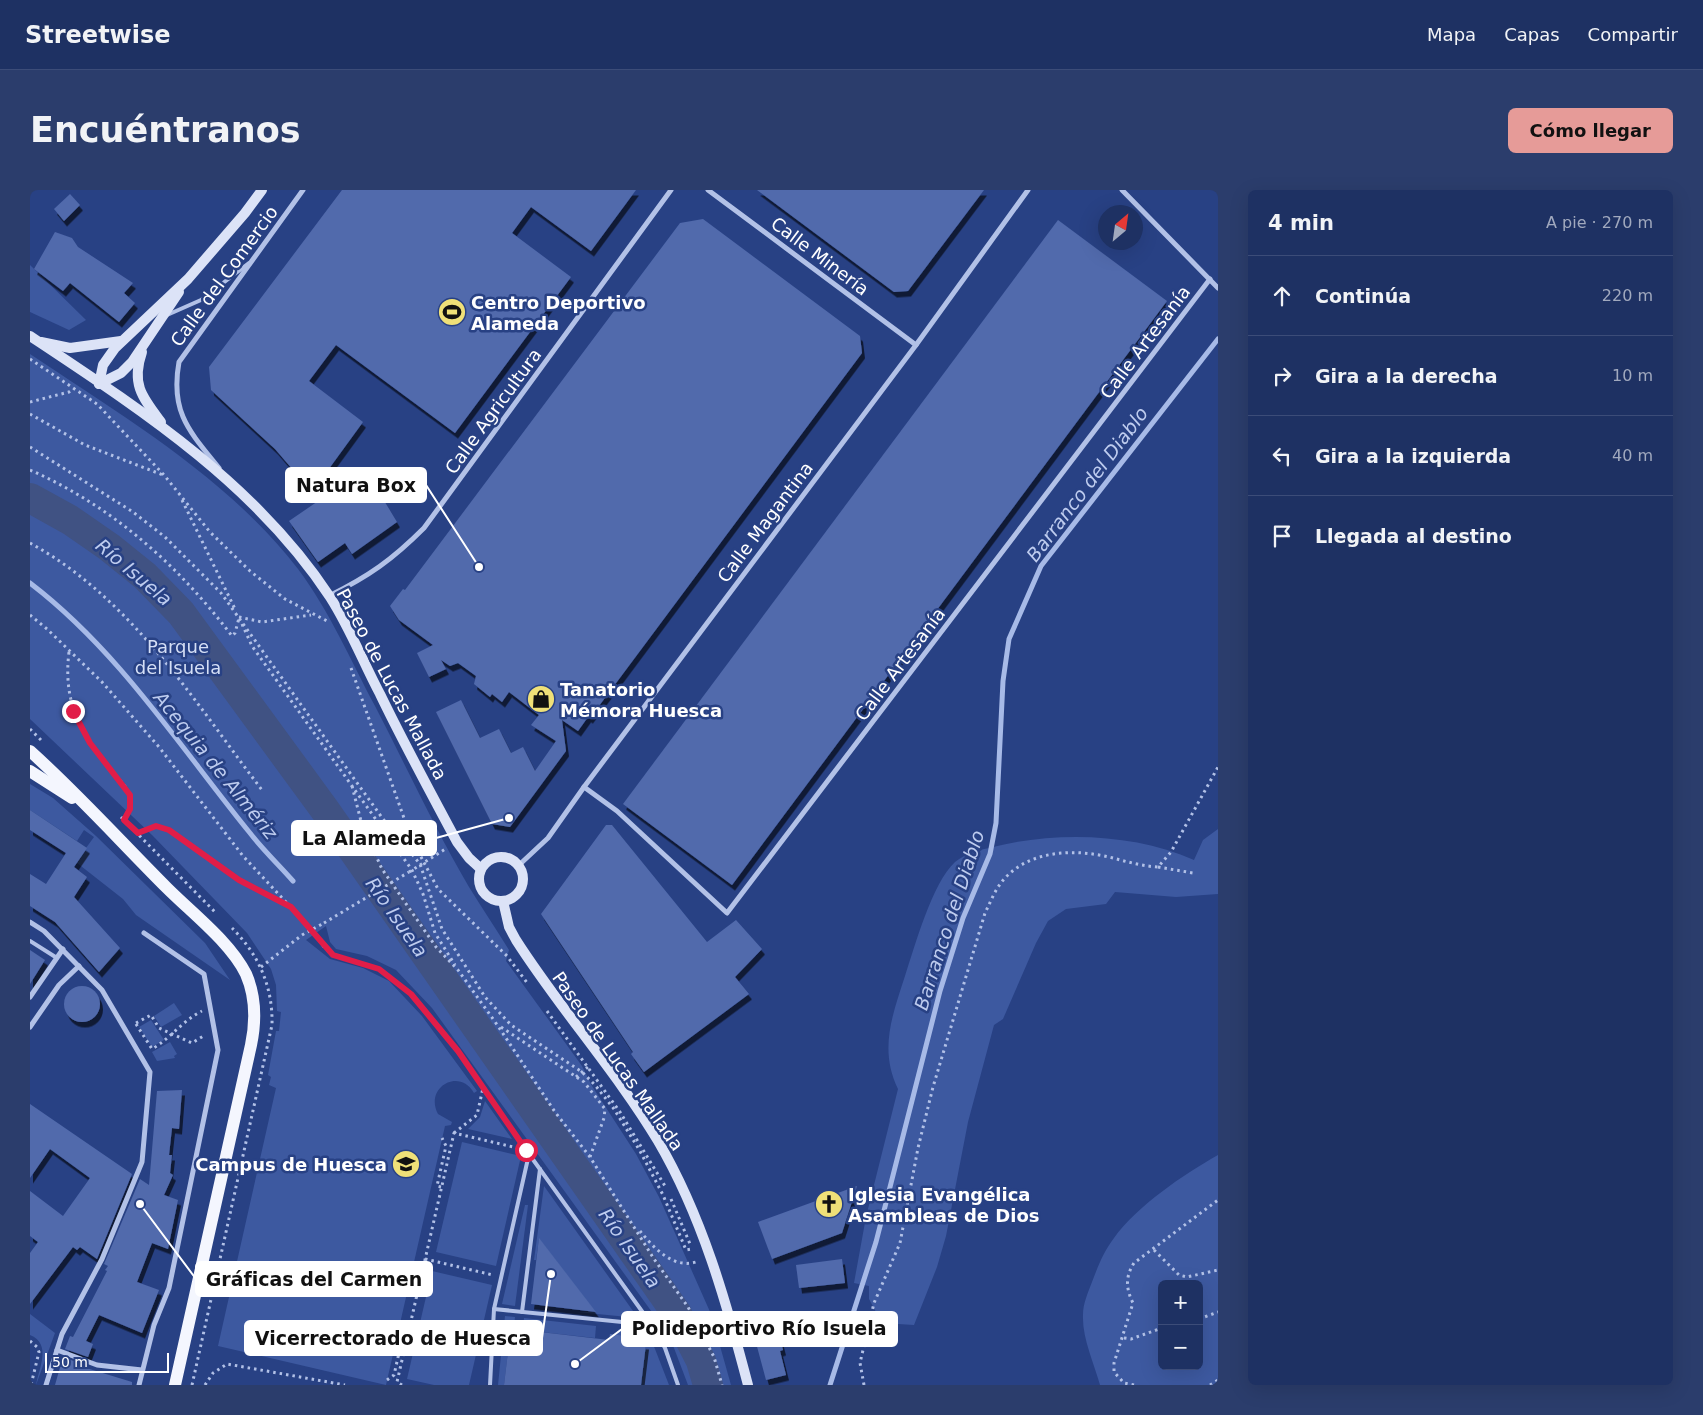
<!DOCTYPE html>
<html lang="es">
<meta charset="utf-8">
<style>
:root{--surface:#1e3163;--page:#2b3d6c;--text:#f1f3f6;--muted:#a1a9be;--line:#3c4c78;--accent:#e69b98}
body{margin:0;font-family:"DejaVu Sans",sans-serif;background:var(--page);color:var(--text)}
.controls{position:absolute;right:15px;bottom:15px;display:grid;overflow:hidden;border-radius:8px;box-shadow:0 5px 20px #0002}
.controls button{width:45px;height:45px;display:grid;place-items:center;padding:0;border:0;border-bottom:1px solid var(--line);background:var(--surface);color:var(--text);font:25px sans-serif}
.compass{position:absolute;left:1068px;top:15px;width:45px;height:45px;border-radius:50%;background:var(--surface);box-shadow:0 5px 20px #0002;rotate:29deg}
.scale{position:absolute;left:15px;bottom:12px;width:124px;box-sizing:border-box;padding-left:5px;border:2px solid #fff;border-top:0;font-size:14px;line-height:18px;white-space:nowrap;color:#fff;-webkit-text-stroke:4px #284184;paint-order:stroke}
.stop{position:absolute;width:15px;height:15px;margin:-11px;border:4px solid #e11d48;border-radius:50%;background:#fff}
.stop.end{background:#e11d48;border-color:#fff;box-shadow:0 1px 5px #0008}
.list{margin:0;padding:0;list-style:none}
h2{display:flex;justify-content:space-between;align-items:center;height:65px;margin:0;padding:0 20px;font-size:21px}
h2 small{font-size:16px;font-weight:400;color:var(--muted)}
.list li{display:grid;grid-template-columns:32px 1fr auto;gap:15px;align-items:center;box-sizing:border-box;height:80px;padding:0 20px;border-top:1px solid var(--line)}
.list b{display:block;font-size:19px;white-space:nowrap}
.list em{font-size:16px;font-style:normal;color:var(--muted)}
.icon{flex:none;width:28px;height:28px;fill:none;stroke:currentColor;stroke-width:2;stroke-linecap:round;stroke-linejoin:round}
.map{position:relative;flex:none;width:1188px;height:1195px;overflow:hidden;border-radius:8px}
header{display:flex;align-items:center;gap:30px;box-sizing:border-box;height:70px;padding:0 25px;background:var(--surface);border-bottom:1px solid var(--line)}
header strong{font-size:24px}
nav{display:flex;gap:28px;margin-inline-start:auto;font-size:18px}
.intro{display:flex;align-items:center;justify-content:space-between;box-sizing:border-box;height:120px;padding:0 30px}
h1{margin:0;font-size:35px}
.button{padding:12px 22px;border-radius:8px;background:var(--accent);color:#111;font-size:18px;font-weight:700}
main{display:flex;gap:30px;padding:0 30px}
aside{flex:1;background:var(--surface);border-radius:8px;box-shadow:0 5px 20px #0002}
.map>svg:first-child{display:block}
.green{fill:#3d59a0;fill-rule:evenodd}
.lines{fill:none;stroke-linecap:round;stroke-linejoin:round}
.stream{stroke:#a7bae7;stroke-width:5}
.river{stroke:#405283;stroke-width:30}
.building{fill:#516aac;filter:url(#shadow)}
.path{stroke:#b2c1e7;stroke-width:3;stroke-dasharray:2.5 4;stroke-linecap:butt}
.lane{stroke:#b2c1e7;stroke-width:4}
.street{stroke:#b2c1e7;stroke-width:5}
.secondary{stroke:#dce3f7;stroke-width:10}
.primary{stroke:#f4f6fe;stroke-width:12}
.path-bridge{stroke:#b2c1e7;stroke-width:3;stroke-dasharray:2.5 4;stroke-linecap:butt}
.route{stroke:#e11d48;stroke-width:6}
.labels{text-anchor:middle;dominant-baseline:central;stroke-width:5;stroke-linejoin:round;paint-order:stroke}
.street-label{font-size:18px;fill:#fff;stroke:#284184}
.poi-label{font-size:18px;font-weight:bold;fill:#fff;stroke:#284184;text-anchor:start}
.park-label{font-size:18px;fill:#d5dff6;stroke:#284184}
.water-label{font-size:19px;font-style:italic;fill:#beccef;stroke:#284184}
.leader{fill:none;stroke:#fff;stroke-width:2}
.callout-dot{fill:#fff;stroke:#284184;stroke-width:2}
.callout{fill:#fff;stroke:#fff;stroke-width:2}
.callout-label{font-size:19px;text-anchor:middle;font-weight:bold;fill:#111}
</style>
<header>
<strong>Streetwise</strong>
<nav><a>Mapa</a><a>Capas</a><a>Compartir</a></nav>
</header>
<div class="intro"><h1>Encuéntranos</h1><a class="button">Cómo llegar</a></div>
<main>
<div class="map">
<svg width="1188" height="1195" viewBox="0 0 1188 1195">
<defs>
<filter id="shadow"><feDropShadow dx="3" dy="5.5" stdDeviation="0" flood-color="#0009"/></filter>
</defs>
<rect width="100%" height="100%" fill="#284184"/>
<!-- green -->
<g class="green">
<polygon points="0,75 56,130 39,140 0,122"/>
<path d="M 0,164 C 94,227 198,288 268,379 C 300,422 320,469 345,516 C 376,576 405,639 439,697 C 452,718 466,739 479,760 L 476,771 L 552,876 L 562,896 L 606,964 L 629,1007 L 681,1124 L 701,1195 L 689,1195 L 682,1167 L 656,1118 L 360,697 L 343,708 L 636,1127 L 663,1176 L 668,1195 L 658,1195 L 644,1158 L 632,1136 L 402,818 L 366,780 L 337,766 L 306,759 L 300,752 L 296,736 L 276,750 L 300,769 L 333,778 L 359,791 L 392,826 L 447,901 L 444,903 C 429,877 394,898 408,924 L 422,932 L 421,935 L 415,936 L 356,1195 L 188,1156 L 246,898 L 239,895 L 241,887 L 238,885 L 246,841 L 249,841 L 251,822 L 247,821 L 246,795 L 241,779 L 217,743 L 122,645 L 0,529 Z"/>
<polygon points="0,594 23,608 66,646 175,753 200,790 106,725 93,709 42,669 56,658 64,647 54,640 47,651 0,620"/>
<path d="M 1188,639 L 1188,704 L 1146,707 L 1085,702 L 1076,714 L 1036,719 L 1018,731 L 1006,753 L 973,829 L 964,835 L 938,932 L 916,1046 L 907,1077 L 884,1135 L 852,1133 L 839,1109 L 839,1096 L 824,1093 L 836,1027 L 868,899 C 849,860 862,826 875,786 C 885,756 902,693 925,672 C 936,663 950,660 963,657 C 1026,641 1104,643 1164,670 L 1173,650 Z"/>
<polygon points="144,813 152,825 131,837 124,826"/>
<polygon points="121,830 134,850 122,857 109,837"/>
<polygon points="140,852 147,864 144,866 145,868 127,871 122,862"/>
<polygon points="455,911 482,949 438,939 450,927"/>
<polygon points="432,952 491,966 466,1076 406,1062"/>
<path d="M 1188,965 L 1188,1195 L 1070,1195 C 1064,1173 1052,1148 1053,1125 C 1053,1113 1058,1103 1062,1092 C 1068,1076 1074,1061 1084,1048 C 1108,1015 1153,985 1188,965 ZM 1132,1094 L 1169,1094 L 1169,1176 L 1132,1176 Z"/>
<polygon points="514,996 608,1128 547,1122 565,1122 509,1049 506,1070 504,1070"/>
<polygon points="495,1015 498,1015 485,1116 472,1114"/>
<polygon points="402,1081 462,1095 439,1195 404,1195 377,1189"/>
<path d="M 0,1124 L 25,1143 L 6,1195 C 9,1178 22,1154 0,1145 Z"/>
<polygon points="475,1126 485,1127 483,1145 480,1145 474,1195 468,1195"/>
<polygon points="494,1128 566,1136 565,1148 493,1140"/>
<polygon points="589,1139 616,1141 625,1159 639,1195 611,1195 616,1154 603,1153 604,1147 585,1145"/>
</g>
<g class="lines">
<!-- stream -->
<g class="stream">
<path d="M 0,393 C 89,461 150,557 220,643 C 233,660 249,675 263,691"/>
<polyline points="800,1195 846,1052 910,801 933,728 960,664 966,633 973,491 979,449 1011,376 1188,149"/>
</g>
<!-- river -->
<polyline class="river" points="0,308 40,330 79,357 115,386 151,423 295,620 647,1124 671,1171 678,1195"/>
</g>
<!-- building -->
<g class="building">
<polygon points="312,0 606,0 561,61 501,17 482,43 541,87 425,243 306,155 279,191 333,232 282,302 245,259 181,200 179,177"/>
<polygon points="727,0 954,0 878,101 864,102"/>
<polygon points="40,4 50,15 34,31 24,19"/>
<polygon points="673,29 830,146 832,163 560,528 558,527 548,541 532,530 536,561 480,637 462,634 406,522 431,510 450,548 469,539 481,563 493,557 505,581 526,551 501,535 509,525 479,502 472,512 462,504 460,507 444,494 446,486 428,473 420,476 411,470 416,479 399,487 387,463 403,455 369,430 360,416 373,399 375,400 650,33"/>
<polygon points="1028,30 1137,111 702,695 593,614"/>
<polygon points="25,42 42,48 48,57 103,93 94,103 105,113 89,132 40,93 33,101 4,79"/>
<polygon points="335,279 367,332 322,364 315,353 288,372 259,331"/>
<polygon points="0,620 57,658 44,677 57,687 44,707 90,758 69,782 25,732 0,716 0,684 16,694 36,663 0,640"/>
<polygon points="576,635 582,635 677,752 706,730 732,759 705,787 719,804 614,882 601,864 603,862 511,724"/>
<polygon points="0,760 15,770 0,794"/>
<circle cx="52" cy="814" r="18"/>
<polygon points="152,900 149,939 142,938 139,965 142,965 140,983 143,985 134,1005 148,1010 138,1059 122,1053 107,1092 129,1100 112,1143 69,1125 56,1151 63,1154 58,1167 35,1159 40,1146 43,1147 77,1081 75,1080 78,1076 74,1074 110,989 119,995 127,901"/>
<polygon points="0,914 102,984 67,1069 50,1057 47,1060 43,1057 0,1114 0,1063 8,1052 0,1046 0,1001 33,1026 60,988 20,959 0,988"/>
<polygon points="827,996 812,1043 742,1069 728,1032"/>
<polygon points="509,1048 566,1122 501,1114"/>
<polygon points="812,1069 815,1093 769,1098 766,1075"/>
<polygon points="746,1132 753,1160 750,1161 756,1185 736,1190 722,1138"/>
<polygon points="493,1140 579,1150 580,1144 604,1147 603,1153 616,1154 611,1195 474,1195 480,1145 492,1146"/>
<polygon points="33,1167 54,1175 53,1177 102,1192 102,1195 25,1195"/>
</g>
<g class="lines">
<!-- path -->
<g class="path">
<polyline points="0,169 67,214 134,285 180,342 220,381 255,409 299,432"/>
<polyline points="0,212 39,202 43,199"/>
<polyline points="0,224 55,255 133,285"/>
<polyline points="0,257 103,322 135,347 191,403 353,629 390,674 412,739 455,807 481,835 552,882 565,895 584,919 610,961 633,1005 656,1060 662,1059"/>
<path d="M 0,280 C 82,316 148,375 202,446 L 205,443 L 209,428"/>
<polyline points="152,310 205,419"/>
<path d="M 0,353 C 102,409 163,510 232,600"/>
<polyline points="0,425 17,439 72,492 129,557 213,666 282,740 294,757 303,765 349,779 381,804 428,861 495,958"/>
<polyline points="209,427 232,432 281,425"/>
<polyline points="212,434 222,456 382,680 393,704 405,743 425,775"/>
<path d="M 39,462 C 33,511 49,540 79,578 C 85,586 96,595 100,605 C 103,614 98,623 94,630"/>
<polyline points="321,478 381,648 408,699 477,766 498,794"/>
<polyline points="0,539 11,550"/>
<polyline points="322,596 332,635 352,679 406,757 428,780 468,836 525,922 560,967 624,1069 658,1117 684,1167 692,1195"/>
<polyline points="91,627 185,722"/>
<polyline points="108,643 126,636 139,640 209,690 257,715"/>
<polyline points="1128,677 1163,683"/>
<polyline points="379,682 417,658"/>
<polyline points="231,777 272,745 294,733"/>
<polyline points="517,821 590,922 635,996"/>
<polyline points="106,833 121,825 129,838 162,853 175,845"/>
<path d="M 106,834 L 122,859 C 141,848 152,831 172,821"/>
<polyline points="471,837 554,892 575,919 574,928 560,967"/>
<polyline points="546,887 558,877"/>
<polyline points="424,943 447,925 453,898"/>
<polyline points="411,997 407,996 416,956 412,948"/>
<polyline points="641,1009 660,1054"/>
<path d="M 610,1041 C 624,1058 643,1079 666,1072"/>
<polyline points="1124,1060 1149,1085 1157,1087 1188,1080"/>
<polyline points="395,1069 463,1085"/>
<polyline points="1169,1129 1188,1122"/>
<polyline points="1094,1148 1101,1149 1132,1138"/>
<polyline points="0,1151 7,1157 9,1162 1,1195"/>
<polyline points="357,1190 364,1185 373,1145 377,1146"/>
<path d="M 162,1195 L 242,835 C 243,797 229,765 202,738"/>
<polyline points="175,1195 183,1183 197,1174 315,1195"/>
<polyline points="372,1195 367,1192 424,943 492,959"/>
<path d="M 834,1195 L 830,1173 L 844,1113 L 870,1053 L 888,958 L 903,897 L 955,723 C 961,711 966,697 976,687 C 1002,660 1045,659 1079,667 C 1095,671 1110,676 1128,677 L 1141,662 L 1188,577"/>
<path d="M 1104,1195 L 1094,1193 L 1084,1182 L 1084,1173 L 1103,1113 C 1096,1099 1095,1087 1104,1073 L 1188,1010"/>
<polyline points="1180,1195 1188,1190"/>
</g>
<!-- lane -->
<g class="lane">
<polyline points="137,125 171,110 219,73"/>
<polyline points="0,751 27,768"/>
<polyline points="499,964 624,1138 635,1158 648,1195"/>
<polyline points="464,1119 622,1135"/>
<polyline points="492,1122 510,979"/>
<polyline points="460,1195 464,1119 499,964"/>
</g>
<!-- street -->
<g class="street">
<polyline points="678,0 886,155"/>
<polyline points="1092,0 1188,98"/>
<path d="M 189,278 C 159,241 140,222 149,172 L 273,0"/>
<path d="M 299,406 C 339,386 362,370 394,338 L 641,0"/>
<polyline points="554,597 587,621 697,723 1180,89"/>
<polyline points="488,676 518,648 554,597 886,155 998,0"/>
<polyline points="0,732 14,741 72,800 120,882 112,972 72,1069 32,1144 16,1195"/>
<polyline points="0,807 33,759"/>
<polyline points="0,837 29,795 49,776"/>
<polyline points="27,1160 67,1175 112,1180"/>
<polyline points="109,1195 124,1135 139,1098 188,860 174,784 114,743"/>
</g>
<!-- secondary -->
<g class="secondary">
<path d="M 0,146 C 110,219 226,294 300,407 C 320,438 333,472 350,504 C 374,554 401,603 427,652 L 439,668 L 451,679"/>
<polyline points="11,152 40,158 91,151"/>
<path d="M 112,162 C 101,194 112,207 131,232"/>
<polyline points="69,194 73,175 85,158 158,89 215,23 232,0"/>
<polyline points="69,194 91,183 102,172 149,102"/>
<circle cx="471" cy="689" r="22"/>
<path d="M 473,711 L 479,737 L 486,750 C 530,819 586,881 628,951 C 672,1026 696,1111 718,1195"/>
</g>
<!-- primary -->
<g class="primary">
<path d="M 0,561 C 48,604 91,652 137,698 C 162,723 200,752 216,784 C 226,807 226,831 221,855 L 145,1195"/>
<polyline points="0,581 42,608"/>
</g>
<!-- path-bridge -->
<polyline class="path-bridge" points="294,733 379,682"/>
</g>
<g class="lines">
<!-- route -->
<polyline class="route" points="43,521 60,553 100,605 100,619 94,630 108,643 126,636 139,640 209,690 261,717 303,765 349,779 381,804 428,861 496,960"/>
</g>
<!-- icons -->
<defs>
<symbol id="stadium-disc" viewBox="-11 -11 22 22"><circle r="9.5" fill="#efe078" stroke="#284184"/><path d="M0-5a6.5 5 0 1 0 0 10a6.5 5 0 1 0 0-10ZM-3.5-1.8h7v3.6h-7Z" fill="#111"/></symbol>
<symbol id="shop-disc" viewBox="-11 -11 22 22"><circle r="9.5" fill="#efe078" stroke="#284184"/><path d="M-5-2.5h2.3a2.7 3.5 0 0 1 5.4 0H5L5.5 6h-11ZM-1.5-2.5h3a1.5 2.3 0 0 0-3 0Z" fill="#111"/></symbol>
<symbol id="university-disc" viewBox="-11 -11 22 22"><circle r="9.5" fill="#efe078" stroke="#284184"/><path d="M0-5L7-2L0 1L-7-2ZM-4 1L0 2.5L4 1V4Q0 6-4 4Z" fill="#111"/></symbol>
<symbol id="church-disc" viewBox="-11 -11 22 22"><circle r="9.5" fill="#efe078" stroke="#284184"/><path d="M-1.2-6h2.4v3.5h3.3v2.4h-3.3V6h-2.4V-.1h-3.3v-2.4h3.3Z" fill="#111"/></symbol>
</defs>
<g fill-rule="evenodd">
<use href="#stadium-disc" x="406" y="106" width="32" height="32"/>
<use href="#shop-disc" x="495" y="493" width="32" height="32"/>
<use href="#university-disc" x="360" y="958" width="32" height="32"/>
<use href="#church-disc" x="783" y="998" width="32" height="32"/>
</g>
<g class="labels">
<!-- street labels -->
<g class="street-label">
<text transform="translate(790 66) rotate(37)">Calle Minería</text>
<text transform="translate(194 86) rotate(-54)">Calle del Comercio</text>
<text transform="translate(1115 152) rotate(-53)">Calle Artesanía</text>
<text transform="translate(463 221) rotate(-54)">Calle Agricultura</text>
<text transform="translate(735 332) rotate(-53)">Calle Magantina</text>
<text transform="translate(870 474) rotate(-53)">Calle Artesanía</text>
<text transform="translate(362 494) rotate(62)">Paseo de Lucas Mallada</text>
<text transform="translate(588 871) rotate(55)">Paseo de Lucas Mallada</text>
</g>
<!-- poi labels -->
<g class="poi-label">
<text x="441" y="112">Centro Deportivo<tspan x="441" dy="21">Alameda</tspan></text>
<text x="530" y="499">Tanatorio<tspan x="530" dy="21">Mémora Huesca</tspan></text>
<text x="357" y="974" text-anchor="end">Campus de Huesca</text>
<text x="818" y="1004">Iglesia Evangélica<tspan x="818" dy="21">Asambleas de Dios</tspan></text>
</g>
<!-- park labels -->
<g class="park-label">
<text x="148" y="456">Parque<tspan x="148" dy="21">del Isuela</tspan></text>
</g>
<!-- water labels -->
<g class="water-label">
<text transform="translate(1057 294) rotate(-53)">Barranco del Diablo</text>
<text transform="translate(104 382) rotate(40)">Río Isuela</text>
<text transform="translate(186 575) rotate(51)">Acequia de Almériz</text>
<text transform="translate(367 727) rotate(55)">Río Isuela</text>
<text transform="translate(919 730) rotate(-72)">Barranco del Diablo</text>
<text transform="translate(600 1058) rotate(55)">Río Isuela</text>
</g>
</g>
<!-- callouts -->
<path class="leader" d="M449 377L396 295M479 628L406 648M110 1014L166 1089M545 1174L592 1139M521 1084L512 1148"/>
<g class="callout-dot">
<circle cx="449" cy="377" r="5"/>
<circle cx="479" cy="628" r="5"/>
<circle cx="110" cy="1014" r="5"/>
<circle cx="545" cy="1174" r="5"/>
<circle cx="521" cy="1084" r="5"/>
</g>
<g class="callout">
<rect x="256" y="278" width="140" height="34" rx="5"/>
<rect x="262" y="631" width="144" height="34" rx="5"/>
<rect x="166" y="1072" width="236" height="34" rx="5"/>
<rect x="592" y="1122" width="275" height="34" rx="5"/>
<rect x="215" y="1131" width="297" height="34" rx="5"/>
</g>
<g class="callout-label">
<text x="326" y="302">Natura Box</text>
<text x="334" y="655">La Alameda</text>
<text x="284" y="1096">Gráficas del Carmen</text>
<text x="729" y="1145">Polideportivo Río Isuela</text>
<text x="363" y="1155">Vicerrectorado de Huesca</text>
</g>
</svg>
<div class="controls">
<button>+</button>
<button>−</button>
</div>
<svg class="compass" viewBox="-18 -18 36 36"><path d="M0-13l5 13h-10z" fill="#e53935"/><path d="M0 13l5-13h-10z" fill="#a1a9be"/></svg>
<div class="scale">50 m</div>
<div class="stop" style="left:496px;top:960px"></div>
<div class="stop end" style="left:43px;top:521px"></div>
</div>
<aside>
<h2>4 min<small>A pie · 270 m</small></h2>
<ul class="list">
<li><svg class="icon" aria-label="ahead" viewBox="0 0 24 24"><path d="M12 20V5M6 11l6-6 6 6"/></svg><div><b>Continúa</b></div><em>220 m</em></li>
<li><svg class="icon" aria-label="right" viewBox="0 0 24 24"><path d="M7 20v-9h11M14 6l5 5-5 5"/></svg><div><b>Gira a la derecha</b></div><em>10 m</em></li>
<li><svg class="icon" aria-label="left" viewBox="0 0 24 24"><path d="M17 20v-9H6M10 6l-5 5 5 5"/></svg><div><b>Gira a la izquierda</b></div><em>40 m</em></li>
<li><svg class="icon" aria-label="arrive" viewBox="0 0 24 24"><path d="M6 21V4h12l-3 4 3 4H6"/></svg><div><b>Llegada al destino</b></div></li>
</ul>
</aside>
</main>
